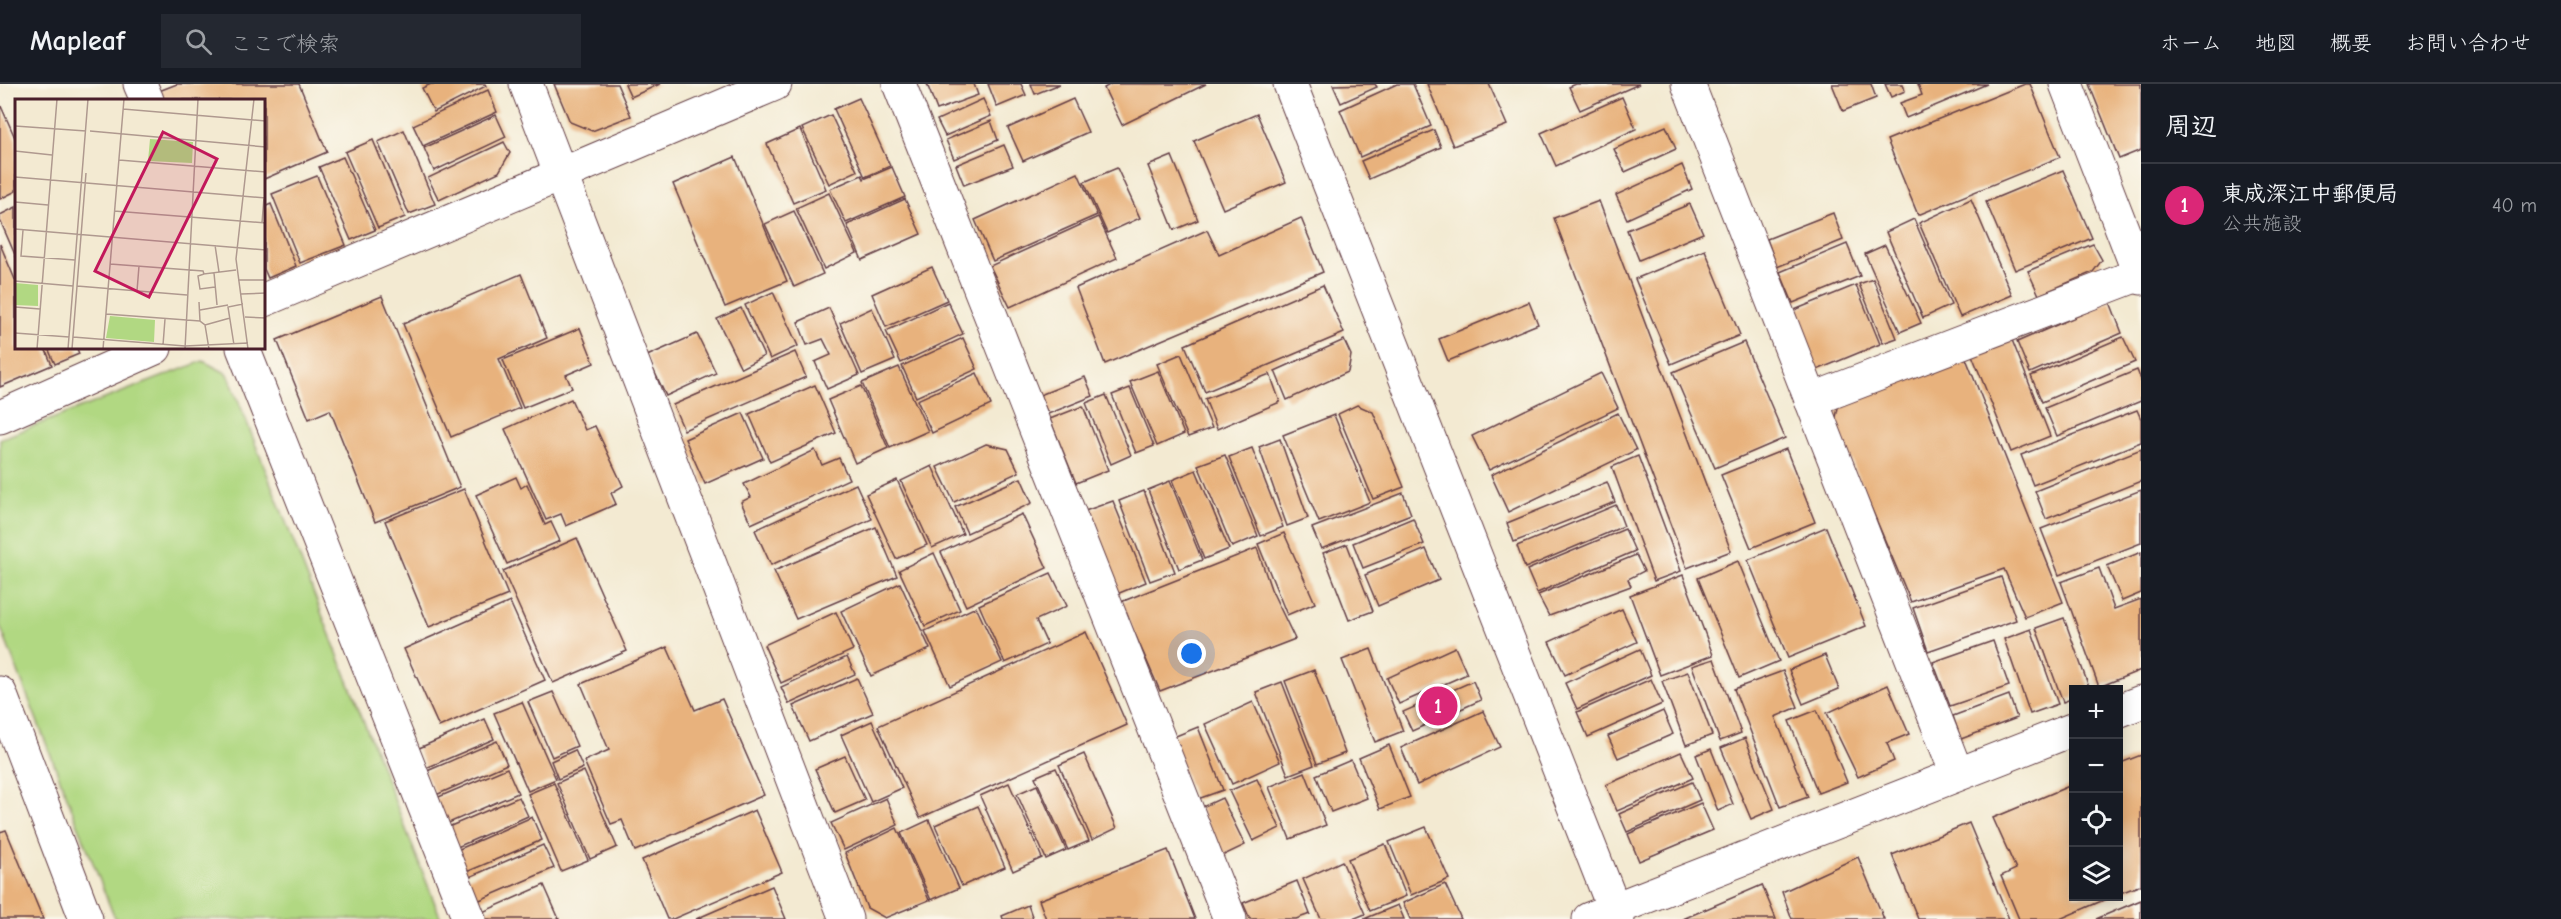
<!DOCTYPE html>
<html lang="ja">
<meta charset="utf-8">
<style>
:root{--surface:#171b24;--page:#242831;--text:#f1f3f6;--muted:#9ea1a6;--line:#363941;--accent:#db2777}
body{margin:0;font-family:"Comic Neue","Klee One",sans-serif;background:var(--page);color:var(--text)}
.controls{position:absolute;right:18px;bottom:18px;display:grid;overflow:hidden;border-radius:0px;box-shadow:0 3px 15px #0003}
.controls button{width:54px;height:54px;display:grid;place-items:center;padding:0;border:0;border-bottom:2px solid var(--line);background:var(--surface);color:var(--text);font:30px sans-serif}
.you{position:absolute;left:1192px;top:570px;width:21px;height:21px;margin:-15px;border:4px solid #fff;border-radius:50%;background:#1a73e8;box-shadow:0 0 0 9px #1a73e833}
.badge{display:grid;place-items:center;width:39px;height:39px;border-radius:50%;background:var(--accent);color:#fff;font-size:20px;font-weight:700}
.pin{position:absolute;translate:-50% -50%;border:3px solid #fff;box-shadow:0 2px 6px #0006}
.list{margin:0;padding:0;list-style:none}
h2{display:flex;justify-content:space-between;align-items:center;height:78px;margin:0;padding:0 24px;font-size:26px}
h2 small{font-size:20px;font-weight:400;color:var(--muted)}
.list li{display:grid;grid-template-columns:39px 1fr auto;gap:18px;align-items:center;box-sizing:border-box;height:84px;padding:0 24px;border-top:2px solid var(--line)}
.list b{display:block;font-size:22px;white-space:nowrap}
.list p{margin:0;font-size:20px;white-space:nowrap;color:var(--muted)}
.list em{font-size:20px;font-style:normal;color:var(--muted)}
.icon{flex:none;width:33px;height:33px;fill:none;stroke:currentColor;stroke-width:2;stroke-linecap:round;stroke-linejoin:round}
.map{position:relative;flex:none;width:2141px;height:835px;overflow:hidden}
header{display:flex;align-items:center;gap:36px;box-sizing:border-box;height:84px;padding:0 30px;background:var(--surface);border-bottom:2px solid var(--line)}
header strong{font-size:28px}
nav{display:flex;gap:33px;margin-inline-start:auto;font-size:21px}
.search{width:420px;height:54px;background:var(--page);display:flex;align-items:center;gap:15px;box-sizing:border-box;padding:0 21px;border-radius:0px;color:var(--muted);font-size:22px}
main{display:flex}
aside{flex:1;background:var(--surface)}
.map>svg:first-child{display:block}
.green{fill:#b1d882;stroke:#7e7c56;stroke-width:1.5}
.building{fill:#e8b27d}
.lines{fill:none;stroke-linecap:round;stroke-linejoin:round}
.minor-casing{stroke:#633d44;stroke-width:35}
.tertiary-casing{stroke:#633d44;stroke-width:35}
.minor{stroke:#fff;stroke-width:33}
.tertiary{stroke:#fff;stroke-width:33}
.inset-road{fill:none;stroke:#af998f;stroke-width:1.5}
.view{fill:#c2185b;fill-opacity:0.15;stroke:#c2185b;stroke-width:3}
.inset-edge{fill:none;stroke:#4a1f2b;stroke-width:3}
</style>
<header>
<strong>Mapleaf</strong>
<div class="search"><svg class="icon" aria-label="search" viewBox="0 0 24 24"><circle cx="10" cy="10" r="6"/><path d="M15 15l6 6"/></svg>ここで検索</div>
<nav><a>ホーム</a><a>地図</a><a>概要</a><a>お問い合わせ</a></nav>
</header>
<main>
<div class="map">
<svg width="2141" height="835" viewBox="0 0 2141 835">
<rect width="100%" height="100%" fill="#fbf7ec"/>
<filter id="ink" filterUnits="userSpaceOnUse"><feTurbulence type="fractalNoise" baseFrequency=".0167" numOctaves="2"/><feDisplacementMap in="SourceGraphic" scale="12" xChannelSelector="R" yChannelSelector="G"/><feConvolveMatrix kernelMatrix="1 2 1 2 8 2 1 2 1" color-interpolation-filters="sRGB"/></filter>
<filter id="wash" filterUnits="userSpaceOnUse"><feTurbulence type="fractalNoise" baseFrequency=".008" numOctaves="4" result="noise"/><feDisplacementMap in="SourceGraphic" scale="24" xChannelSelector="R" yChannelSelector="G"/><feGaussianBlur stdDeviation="1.35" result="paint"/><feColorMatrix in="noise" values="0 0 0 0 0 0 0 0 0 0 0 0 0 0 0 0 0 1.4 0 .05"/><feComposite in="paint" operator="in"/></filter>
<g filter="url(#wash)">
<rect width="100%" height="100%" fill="#f3ead2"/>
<!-- green -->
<polygon class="green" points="203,277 228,290 441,835 115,835 0,542 0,355"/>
<g id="blocks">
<!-- building -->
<g class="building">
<polygon points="177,0 299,0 327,68 264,95 264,16 163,16 159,7"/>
<polygon points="431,0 485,0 486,2 434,28 422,4"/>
<polygon points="554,0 617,0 631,32 592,47 570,38"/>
<polygon points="625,0 660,0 631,13"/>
<polygon points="927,0 974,0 978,11 937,26"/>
<polygon points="988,0 1021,0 1026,11 997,23"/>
<polygon points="1031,0 1060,0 1035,10"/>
<polygon points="1111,0 1206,0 1122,41 1104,4"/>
<polygon points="1375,0 1377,3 1341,19 1333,1"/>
<polygon points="1397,0 1413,0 1431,42 1360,73 1340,26"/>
<polygon points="1427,0 1489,0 1507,41 1453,62"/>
<polygon points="1576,0 1639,0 1580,26 1569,3"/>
<polygon points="1832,0 1871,0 1876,14 1843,27"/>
<polygon points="1885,0 1903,0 1905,7 1891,13"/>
<polygon points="1918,0 1987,0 1906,34 1900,19 1922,11"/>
<polygon points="2025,0 2030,0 2060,73 1918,131 1887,56"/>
<polygon points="2089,0 2141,0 2141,66 2119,75"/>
<polygon points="488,6 497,28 423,62 413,41"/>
<polygon points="1622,13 1636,45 1556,82 1541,49"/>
<polygon points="859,14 890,82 865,93 834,25"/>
<polygon points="983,15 991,32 945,52 937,36"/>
<polygon points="1073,15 1088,48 1023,77 1008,44"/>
<polygon points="0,20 16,56 16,107 0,115"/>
<polygon points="1257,30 1286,98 1223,125 1194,57"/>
<polygon points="496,31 506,53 434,87 424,64"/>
<polygon points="831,31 857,87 829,100 802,44"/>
<polygon points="991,37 998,56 954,75 946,56"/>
<polygon points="1666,42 1676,65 1625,88 1614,65"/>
<polygon points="800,45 826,105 793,119 767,60"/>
<polygon points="404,46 435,120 409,130 378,58"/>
<polygon points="1434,46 1441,63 1369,95 1361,77"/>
<polygon points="373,56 405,133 378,144 345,68"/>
<polygon points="504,58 510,69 499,88 439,116 428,94"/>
<polygon points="1004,61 1013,82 964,101 956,81"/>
<polygon points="1172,72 1198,136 1174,146 1148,82"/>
<polygon points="343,73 375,146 351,156 319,83"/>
<polygon points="735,73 787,197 725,223 673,100"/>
<polygon points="1682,81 1692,105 1627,135 1616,111"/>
<polygon points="892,83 905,113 846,139 830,105 862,91 864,95"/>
<polygon points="1117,84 1140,134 1107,149 1084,98"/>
<polygon points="2063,86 2092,154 2015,186 1986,118"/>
<polygon points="1078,89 1097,131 993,177 975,136"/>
<polygon points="317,92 346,161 300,179 272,110"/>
<polygon points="829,109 857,169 824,185 796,124"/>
<polygon points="905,115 921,150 862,176 847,141"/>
<polygon points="1971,115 2012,211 1960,233 1919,139"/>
<polygon points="1599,117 1731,467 1687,484 1554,134"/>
<polygon points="271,120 296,182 268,194 264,185 264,123"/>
<polygon points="1690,120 1703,149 1639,176 1627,146"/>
<polygon points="16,123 16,173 0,136 0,131"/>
<polygon points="794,127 823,190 794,203 765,140"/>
<polygon points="1833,129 1843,156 1777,183 1767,155"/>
<polygon points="1098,133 1117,174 1010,223 990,182"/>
<polygon points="1301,134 1323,188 1105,280 1076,204 1207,146 1219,171"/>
<polygon points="1914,135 1951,221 1923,234 1886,148"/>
<polygon points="0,160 16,198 16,264 45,264 52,281 0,303"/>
<polygon points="1847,160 1860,192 1793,219 1780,188"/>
<polygon points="2093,160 2102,176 2093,188 2039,211 2028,187"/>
<polygon points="1885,161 1921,239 1900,248 1865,170"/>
<polygon points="1705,166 1740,251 1671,280 1635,195"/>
<polygon points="932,183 947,216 886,243 872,210"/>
<polygon points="521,190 547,254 499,275 520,324 451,353 403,240"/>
<polygon points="1873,195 1897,254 1883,259 1859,200"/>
<polygon points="1323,201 1344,249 1205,308 1185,261"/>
<polygon points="1856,201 1880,260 1817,286 1792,227"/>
<polygon points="773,208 798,262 770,275 745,221"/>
<polygon points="382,212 460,403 375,438 330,326 309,335 277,256"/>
<polygon points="948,218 963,250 901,279 886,247"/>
<polygon points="1529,218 1538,240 1448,277 1439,255"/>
<polygon points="2110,218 2122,249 2030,289 2017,258"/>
<polygon points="741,224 764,272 741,284 717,235"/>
<polygon points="829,224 859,291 827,305 815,278 831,271 823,255 807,261 798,238"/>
<polygon points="872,224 895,276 862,290 840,239"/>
<polygon points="580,244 594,279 566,291 572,304 523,324 503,276"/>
<polygon points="697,250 716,289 666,312 647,272"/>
<polygon points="2123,253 2135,278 2042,318 2031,292"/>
<polygon points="963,254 977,285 916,313 902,282"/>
<polygon points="1344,256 1351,271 1348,288 1287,316 1275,287"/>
<polygon points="2012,256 2050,352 2011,368 1972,271"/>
<polygon points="1744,258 1785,354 1715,384 1673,288"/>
<polygon points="48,264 77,264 79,270 55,280"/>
<polygon points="795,268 806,293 684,346 673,321"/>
<polygon points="1181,270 1212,344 1188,353 1157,280"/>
<polygon points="1965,272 2063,518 2025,533 2004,485 1911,518 1835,338 1839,319"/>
<polygon points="899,283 928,347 890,364 862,299"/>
<polygon points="2137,286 2141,296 2141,317 2057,352 2045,324"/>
<polygon points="1158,287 1184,350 1157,362 1130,298"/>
<polygon points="977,289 991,321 932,349 917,316"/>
<polygon points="1601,289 1618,324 1489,386 1472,352"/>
<polygon points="1270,290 1280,318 1217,345 1205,315"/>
<polygon points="1085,293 1093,312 1048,330 1040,311"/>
<polygon points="815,301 836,349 770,378 749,330"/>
<polygon points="861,302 888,364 855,379 828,316"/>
<polygon points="1130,304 1154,362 1136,369 1112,311"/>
<polygon points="1106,311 1131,371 1111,380 1086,319"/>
<polygon points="571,315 585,346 595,342 623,402 611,409 616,420 566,442 561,430 546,436 505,345"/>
<polygon points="1357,321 1373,328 1404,403 1373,415 1338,330"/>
<polygon points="1083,322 1108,386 1076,399 1050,335"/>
<polygon points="2137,326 2141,335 2141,358 2033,401 2021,371"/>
<polygon points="743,329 763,374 705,400 685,355"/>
<polygon points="1618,329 1636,366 1508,428 1491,391"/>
<polygon points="1334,331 1370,418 1319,438 1283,351"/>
<polygon points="1280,355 1308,434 1287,442 1259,363"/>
<polygon points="986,360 1008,365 1019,388 954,418 937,383"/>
<polygon points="1252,364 1283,443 1261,452 1229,373"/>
<polygon points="1786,365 1815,438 1751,464 1721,391"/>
<polygon points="2141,365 2141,397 2046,435 2035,407"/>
<polygon points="815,366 822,381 839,374 849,395 751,440 741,418 751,413 744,400"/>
<polygon points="1225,371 1258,452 1232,463 1198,381"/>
<polygon points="1638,372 1681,487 1654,497 1612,383"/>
<polygon points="932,382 963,450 932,464 901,397"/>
<polygon points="1196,386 1229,465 1204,475 1172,396"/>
<polygon points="516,393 521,404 527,400 545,441 551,438 560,457 507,480 476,411"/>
<polygon points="1021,394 1032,419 967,449 955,423"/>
<polygon points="897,396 927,461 896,475 866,410"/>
<polygon points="1170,397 1202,476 1179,485 1148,406"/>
<polygon points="1607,398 1615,418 1514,458 1507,439"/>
<polygon points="856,400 872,435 771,481 755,446"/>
<polygon points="464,405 508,511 429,543 385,437"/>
<polygon points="2141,406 2141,459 2059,491 2041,445"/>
<polygon points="1144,407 1175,488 1150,497 1119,417"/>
<polygon points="1403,409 1411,430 1321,465 1312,444"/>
<polygon points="1113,417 1146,498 1117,510 1085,427"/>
<polygon points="1616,421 1624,442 1525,484 1517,462"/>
<polygon points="1022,430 1047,484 966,522 941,468"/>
<polygon points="1413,434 1424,460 1363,484 1353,459"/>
<polygon points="876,443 897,492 796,535 774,487"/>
<polygon points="1826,443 1866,542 1788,574 1748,476"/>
<polygon points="1625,445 1635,467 1537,509 1527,486"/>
<polygon points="1284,449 1315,519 1287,531 1258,460"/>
<polygon points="577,454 627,567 553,599 503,487"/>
<polygon points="1347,460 1373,527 1349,536 1323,469"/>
<polygon points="1257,464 1271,505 1295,555 1160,607 1121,518"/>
<polygon points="1426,465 1439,496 1378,522 1365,491"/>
<polygon points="2141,468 2141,509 2122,517 2107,482"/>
<polygon points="934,469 960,526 925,542 899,486"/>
<polygon points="1636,471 1644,487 1628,495 1631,502 1549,532 1538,511"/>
<polygon points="1738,477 1779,577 1739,594 1698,494"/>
<polygon points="2099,484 2114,525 2141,515 2141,586 2099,603 2061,498"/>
<polygon points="1051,489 1067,522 1036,536 1047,560 1005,579 979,521"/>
<polygon points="1683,491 1713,571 1660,591 1630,511"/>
<polygon points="2001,493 2016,536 1928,567 1913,524"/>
<polygon points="900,499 930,565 871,592 841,527"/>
<polygon points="510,518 545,596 439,643 404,565"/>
<polygon points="976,523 1002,578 950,602 925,547"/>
<polygon points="1622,525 1637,558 1565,591 1549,558"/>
<polygon points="836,528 853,566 781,599 764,561"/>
<polygon points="2064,534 2090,606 2074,606 2074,614 2063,618 2036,544"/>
<polygon points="2031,545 2058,620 2030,630 2004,555"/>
<polygon points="1086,548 1127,641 920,734 878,642"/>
<polygon points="1993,557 2009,602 1950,622 1933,578"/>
<polygon points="667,563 695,626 722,615 764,711 635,767 622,736 611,740 584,677 609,666 581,600"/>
<polygon points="1455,563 1467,590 1399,620 1387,594"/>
<polygon points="1371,565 1403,647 1375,658 1342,576"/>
<polygon points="1640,565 1651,591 1577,625 1565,599"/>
<polygon points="1825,571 1839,605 1803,620 1789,586"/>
<polygon points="847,573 855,590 789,620 781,603"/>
<polygon points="1714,575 1741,649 1720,657 1692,582"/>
<polygon points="1314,586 1345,669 1317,680 1285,597"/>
<polygon points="1783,587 1798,623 1775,633 1808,713 1780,723 1734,605"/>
<polygon points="1688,588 1712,651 1686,661 1662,597"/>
<polygon points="857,594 873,629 809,657 793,622"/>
<polygon points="1651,595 1662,620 1588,653 1577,628"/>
<polygon points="1473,597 1481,616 1412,647 1403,628"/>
<polygon points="1282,598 1314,681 1288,691 1256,608"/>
<polygon points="1888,601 1909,650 1887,659 1894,677 1858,693 1827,629"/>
<polygon points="553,608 577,662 552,673 528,618"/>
<polygon points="2009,611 2017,634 1961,655 1953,632"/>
<polygon points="522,618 556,695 528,707 494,629"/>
<polygon points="1253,618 1280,678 1232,700 1205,640"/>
<polygon points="1817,626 1847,698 1818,709 1789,637"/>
<polygon points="1483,627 1500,663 1417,701 1401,664"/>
<polygon points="1663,627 1673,650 1618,674 1608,652"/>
<polygon points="485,635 494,655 426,684 417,665"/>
<polygon points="872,637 902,704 871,718 841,651"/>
<polygon points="1198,643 1223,706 1195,716 1171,654"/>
<polygon points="1745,654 1774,725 1751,735 1721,664"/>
<polygon points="497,657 507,680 436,711 425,688"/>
<polygon points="1389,661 1410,713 1380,725 1359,674"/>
<polygon points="1711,665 1733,720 1718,727 1696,671"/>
<polygon points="575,666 583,684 558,695 551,677"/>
<polygon points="1681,668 1693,694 1617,727 1606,701"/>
<polygon points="1084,670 1117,744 1092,756 1059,681"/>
<polygon points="2141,671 2141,801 2118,810 2118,680"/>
<polygon points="845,672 865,716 835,729 815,685"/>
<polygon points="1351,676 1367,714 1331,728 1316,691"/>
<polygon points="507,684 518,709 444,741 434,715"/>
<polygon points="1056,684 1089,757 1068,766 1035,693"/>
<polygon points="584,687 617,763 590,775 557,699"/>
<polygon points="1305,688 1326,741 1290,755 1269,703"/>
<polygon points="1257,695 1280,744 1253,757 1229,707"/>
<polygon points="1692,698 1700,716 1627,748 1619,730"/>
<polygon points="554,699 588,776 561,787 528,710"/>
<polygon points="1009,699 1042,774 1013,787 980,712"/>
<polygon points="2074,700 2074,812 2113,812 2060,835 2019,835 2001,792 2016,785 1993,734"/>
<polygon points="1037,701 1066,766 1046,775 1017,710"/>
<polygon points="519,713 528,732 455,764 446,744"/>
<polygon points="886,714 898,741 844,766 831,739"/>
<polygon points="1222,714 1245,761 1222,772 1200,724"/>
<polygon points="1701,719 1713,746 1639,777 1628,750"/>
<polygon points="978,722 1005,783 962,802 935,741"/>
<polygon points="755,726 782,788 673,835 667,835 642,776"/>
<polygon points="532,733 542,756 464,789 455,767"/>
<polygon points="929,736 959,804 931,816 901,749"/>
<polygon points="1969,739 2009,835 1918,835 1892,771"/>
<polygon points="1426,743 1449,795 1411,811 1389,758"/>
<polygon points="897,744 929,816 885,834 867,824 845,769"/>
<polygon points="6,746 43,835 0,835 0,748"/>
<polygon points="1385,760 1406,812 1370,827 1348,775"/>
<polygon points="543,761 554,784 475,818 465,795"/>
<polygon points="1168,766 1195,835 1046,835 1039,816"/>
<polygon points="1858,773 1884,835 1792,835 1782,808"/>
<polygon points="1342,777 1365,830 1353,835 1321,835 1303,795"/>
<polygon points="1297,797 1310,830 1296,835 1250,835 1243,819"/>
<polygon points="1445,800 1461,835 1410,835 1403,819"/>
<polygon points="544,801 559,835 483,835 480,829"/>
<polygon points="1762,801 1776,835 1683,835"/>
<polygon points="772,802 786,835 696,835"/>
<polygon points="2141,816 2141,835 2096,835"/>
<polygon points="1028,821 1033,835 1003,835 1002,832"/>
<polygon points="1398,821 1404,835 1364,835"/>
</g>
</g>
</g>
<g filter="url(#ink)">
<use href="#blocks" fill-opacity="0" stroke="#633d44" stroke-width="1.5"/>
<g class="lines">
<defs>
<g id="minor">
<polyline points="140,0 147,16"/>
<polyline points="526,0 846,835"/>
<polyline points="899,0 1230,835"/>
<polyline points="1688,0 1957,690"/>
<polyline points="2066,0 2141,194"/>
<polyline points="264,216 775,0"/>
<polyline points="243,264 469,835"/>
<polyline points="1811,316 2140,190"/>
<polyline points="0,333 155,264"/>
<polyline points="0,609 86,835"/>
<polyline points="2118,627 2141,618"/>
<polyline points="1589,835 2074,645"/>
</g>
<polyline id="tertiary" points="1290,0 1618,835"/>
</defs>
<!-- minor casing -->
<use href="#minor" class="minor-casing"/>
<!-- tertiary casing -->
<use href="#tertiary" class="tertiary-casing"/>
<!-- minor -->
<use href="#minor" class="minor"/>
<!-- tertiary -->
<use href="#tertiary" class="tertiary"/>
</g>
</g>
<!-- overview -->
<g transform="translate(15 15)">
<rect width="250" height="250" fill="#f3ead2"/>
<path d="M 135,40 L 178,43 L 177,64 L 133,62 ZM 0,184 L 23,186 L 23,207 L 0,206 ZM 95,217 L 140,221 L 139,243 L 91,239 Z" fill="#b1d882"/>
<path class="inset-road" d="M 108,10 L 251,22M 0,27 L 71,32M 75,32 L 251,48M 0,52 L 37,56M 104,61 L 251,73M 0,78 L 251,99M 0,103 L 33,106M 99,112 L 251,124M 247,124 L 249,98M 0,130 L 251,151M 8,131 L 6,157 L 60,161M 200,146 L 204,173M 95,165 L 188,172 L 189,175 L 221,171M 199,174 L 202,206M 189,175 L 183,177 L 185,190 L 200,188M 223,181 L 251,181M 0,182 L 58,187M 62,187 L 172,196M 122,192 L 124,167M 226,195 L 251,194M 184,203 L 185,222 L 190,226 L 194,250M 0,208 L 25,210M 185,211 L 213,206M 91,215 L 185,222M 230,218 L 251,219M 190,226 L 215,219M 0,234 L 54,238M 58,238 L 170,247 L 233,244M 148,246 L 150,220M 219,246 L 213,208 L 228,205M 22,250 L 42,0M 53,250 L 73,0M 57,250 L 71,74M 88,250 L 109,0M 170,250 L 183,0M 233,250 L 221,160 L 239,0"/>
<path class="view" d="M 148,33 L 202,60 L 134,198 L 80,172 Z"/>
<rect width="250" height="250" class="inset-edge"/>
</g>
</svg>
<div class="controls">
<button>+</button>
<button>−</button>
<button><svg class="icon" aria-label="locate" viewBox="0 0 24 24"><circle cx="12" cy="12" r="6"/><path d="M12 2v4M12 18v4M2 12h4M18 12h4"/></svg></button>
<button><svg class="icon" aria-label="layers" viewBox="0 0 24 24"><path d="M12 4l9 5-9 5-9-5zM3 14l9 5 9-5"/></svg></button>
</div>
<div class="you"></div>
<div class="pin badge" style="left:1438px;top:622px">1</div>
</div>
<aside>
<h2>周辺<small></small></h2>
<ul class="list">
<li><span class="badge">1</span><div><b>東成深江中郵便局</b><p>公共施設</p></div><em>40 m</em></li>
</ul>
</aside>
</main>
